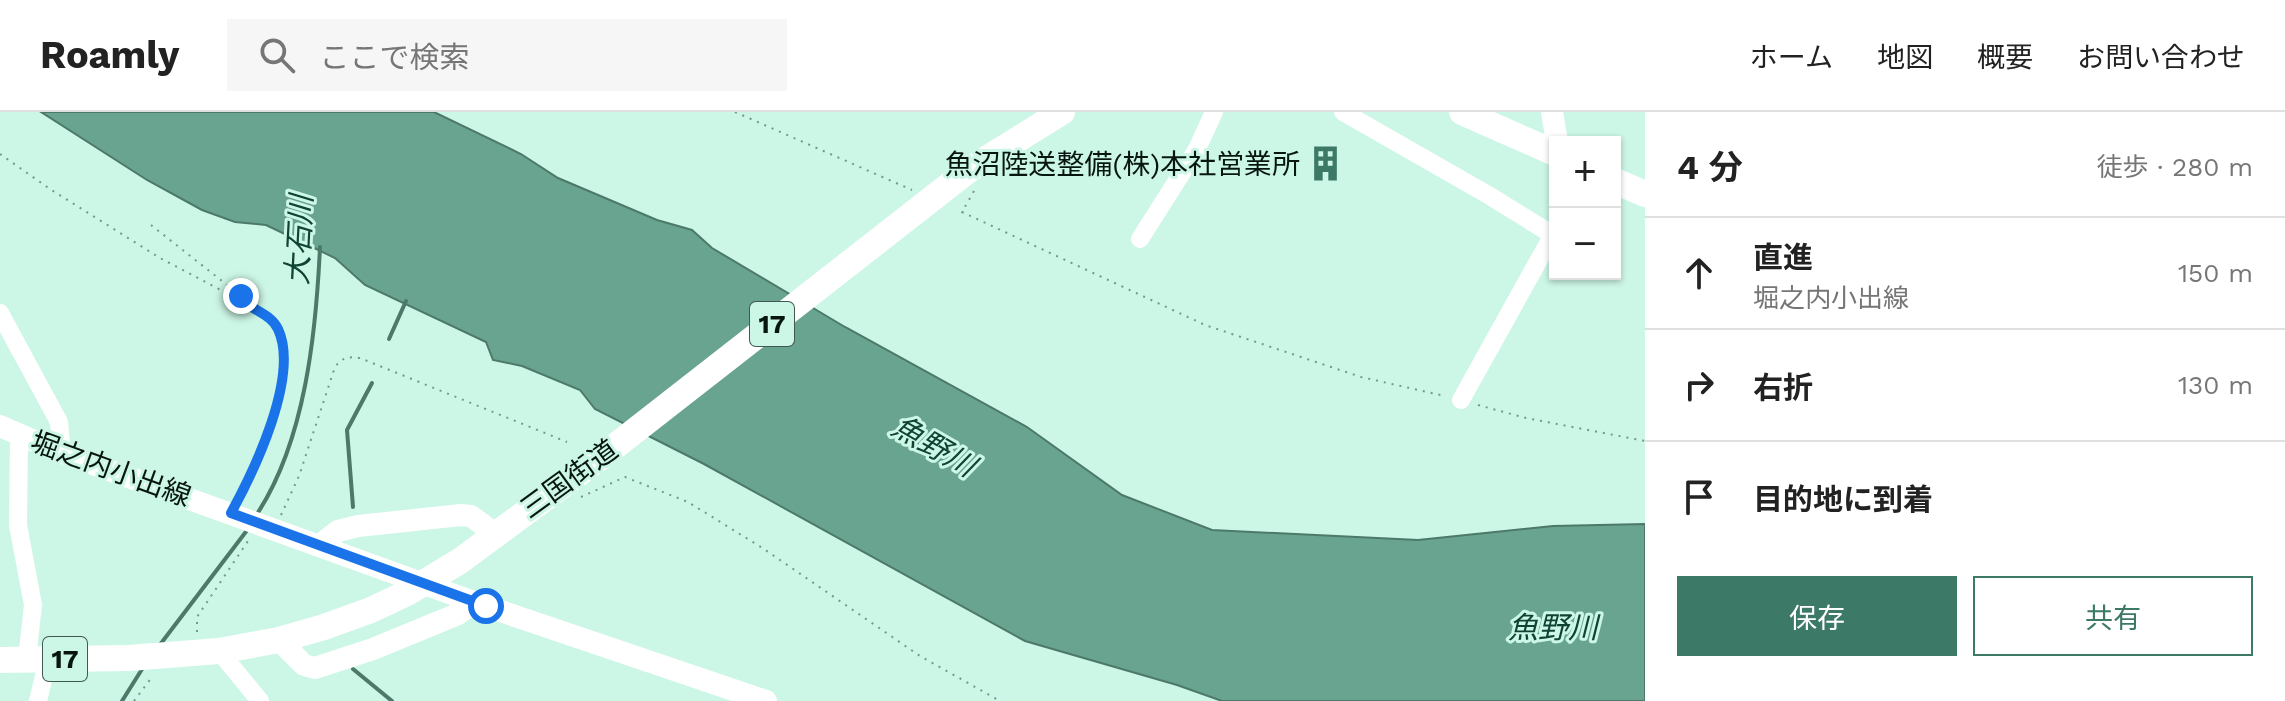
<!DOCTYPE html>
<html lang="ja">
<meta charset="utf-8">
<style>
:root{--surface:#fff;--page:#f6f6f6;--text:#222;--muted:#767676;--line:#e0e0e0;--accent:#3c7966}
body{margin:0;font-family:"Work Sans","Noto Sans JP",sans-serif;background:var(--page);color:var(--text)}
.controls{position:absolute;right:24px;top:24px;display:grid;overflow:hidden;border-radius:0px;box-shadow:0 2px 6px #0004}
.controls button{width:72px;height:72px;display:grid;place-items:center;padding:0;border:0;border-bottom:2px solid var(--line);background:var(--surface);color:var(--text);font:40px sans-serif}
.stop{position:absolute;width:24px;height:24px;margin:-18px;border:6px solid #1a73e8;border-radius:50%;background:#fff}
.stop.end{background:#1a73e8;border-color:#fff;box-shadow:0 2px 8px #0008}
.list{margin:0;padding:0;list-style:none}
h2{display:flex;justify-content:space-between;align-items:center;height:104px;margin:0;padding:0 32px;font-size:34px}
h2 small{font-size:26px;font-weight:400;color:var(--muted)}
.list li{display:grid;grid-template-columns:52px 1fr auto;gap:24px;align-items:center;box-sizing:border-box;height:112px;padding:0 32px;border-top:2px solid var(--line)}
.list b{display:block;font-size:30px;white-space:nowrap}
.list p{margin:0;font-size:26px;white-space:nowrap;color:var(--muted)}
.list em{font-size:26px;font-style:normal;color:var(--muted)}
.actions{display:flex;gap:16px;padding:24px 32px}
.actions a{flex:1;padding:18px 0;border:2px solid var(--accent);border-radius:0px;text-align:center;font-size:28px;color:var(--accent)}
.actions .main{background:var(--accent);color:#fff}
.icon{flex:none;width:44px;height:44px;fill:none;stroke:currentColor;stroke-width:2;stroke-linecap:round;stroke-linejoin:round}
.map{position:relative;flex:none;width:1645px;height:589px;overflow:hidden}
header{display:flex;align-items:center;gap:48px;box-sizing:border-box;height:112px;padding:0 40px;background:var(--surface);border-bottom:2px solid var(--line)}
header strong{font-size:38px}
nav{display:flex;gap:44px;margin-inline-start:auto;font-size:28px}
.search{width:560px;height:72px;background:var(--page);display:flex;align-items:center;gap:20px;box-sizing:border-box;padding:0 28px;border-radius:0px;color:var(--muted);font-size:30px}
main{display:flex}
aside{flex:1;background:var(--surface)}
.map>svg:first-child{display:block}
.water{fill:#69a490;stroke:#4c796a;stroke-width:2}
.lines{fill:none;stroke-linecap:round;stroke-linejoin:round}
.stream{stroke:#4c796a;stroke-width:4}
.path{stroke:#78968b;stroke-width:2;stroke-dasharray:2 6;stroke-linecap:butt}
.minor{stroke:#fff;stroke-width:18}
.major{stroke:#fff;stroke-width:22}
.highway{stroke:#fff;stroke-width:26}
.route{stroke:#1a73e8;stroke-width:10}
.labels{text-anchor:middle;dominant-baseline:central;stroke-width:6;stroke-linejoin:round;paint-order:stroke}
.shield{fill:#ccf6e6;stroke:#425951;stroke-width:2}
.shield-label{font-size:26px;font-weight:bold;fill:#071611}
.poi-label{font-size:28px;fill:#071611;stroke:#ccf6e6;text-anchor:end}
.street-label{font-size:28px;fill:#071611;stroke:#ccf6e6}
.water-label{font-size:30px;font-style:italic;fill:#0f4334;stroke:#ccf6e6}
</style>
<header>
<strong>Roamly</strong>
<div class="search"><svg class="icon" aria-label="search" viewBox="0 0 24 24"><circle cx="10" cy="10" r="6"/><path d="M15 15l6 6"/></svg>ここで検索</div>
<nav><a>ホーム</a><a>地図</a><a>概要</a><a>お問い合わせ</a></nav>
</header>
<main>
<div class="map">
<svg width="1645" height="589" viewBox="0 0 1645 589">
<rect width="100%" height="100%" fill="#ccf6e6"/>
<!-- water -->
<polygon class="water" points="41,0 434,0 521,42 558,66 657,108 692,118 712,136 845,215 1027,315 1122,383 1212,418 1418,428 1553,414 1645,412 1645,589 1222,589 1177,573 1025,529 704,352 595,297 580,278 522,254 493,248 486,230 365,173 335,146 266,113 235,110 202,98 147,68"/>
<g class="lines">
<!-- stream -->
<g class="stream">
<polyline points="389,227 406,189"/>
<polyline points="353,395 347,318 372,271"/>
<path d="M 257,402 C 305,329 316,222 320,135"/>
<polyline points="159,534 248,417"/>
<polyline points="353,557 392,589"/>
<polyline points="122,589 144,554"/>
</g>
<!-- path -->
<g class="path">
<polyline points="735,0 912,78"/>
<path d="M 0,42 L 50,77 L 160,146 L 268,203 C 304,252 265,338 239,386"/>
<polyline points="974,79 962,100 1205,213 1361,265 1445,284"/>
<polyline points="151,113 241,184 244,189"/>
<polyline points="1478,293 1526,306 1645,329"/>
<polyline points="581,385 625,365 688,390 764,437 920,544 1000,589"/>
<path d="M 281,403 L 299,364 L 334,258 C 339,246 348,244 360,246 L 567,330"/>
<polyline points="197,520 197,505 250,426"/>
<polyline points="134,589 152,565"/>
</g>
<!-- minor -->
<g class="minor">
<polyline points="1343,0 1490,84 1553,123"/>
<polyline points="1140,127 1197,37 1214,0"/>
<polyline points="0,201 59,310 62,341"/>
<polyline points="1461,288 1555,119"/>
<polyline points="19,324 18,413 33,493 27,547"/>
<polyline points="219,539 260,589"/>
<polyline points="38,589 48,547"/>
</g>
<!-- major -->
<g class="major">
<polyline points="1552,0 1557,30"/>
<polyline points="0,314 62,341 474,490 766,589"/>
<polyline points="320,433 338,419 358,414 461,403 471,404 494,421"/>
<polyline points="279,528 304,553 315,556 373,537 458,502 474,490 484,493"/>
</g>
<!-- highway -->
<g class="highway">
<polyline points="1462,0 1555,41"/>
<polyline points="1615,69 1645,82"/>
<polyline points="0,548 129,546 219,539 279,528 324,515 371,498 407,481 460,449 609,339 970,57 1062,0"/>
</g>
</g>
<g class="lines">
<!-- route -->
<path class="route" d="M 241,184 C 249,199 270,200 278,217 C 300,264 254,359 231,401 L 486,494"/>
</g>
<!-- icons -->
<defs>
<symbol id="building-bare" viewBox="-9 -9 18 18"><path d="M-4-6H4V6H1V3H-1V6H-4ZM-2.5-4.3h1.7v1.8h-1.7ZM.8-4.3h1.7v1.8H.8ZM-2.5-1h1.7V.8h-1.7ZM.8-1h1.7V.8H.8Z" fill="#3c7966" stroke="#ccf6e6" stroke-width="2.5" paint-order="stroke"/></symbol>
</defs>
<g fill-rule="evenodd">
<use href="#building-bare" x="1300" y="26" width="51" height="51"/>
</g>
<g class="labels">
<!-- shield labels -->
<g class="shield">
<rect x="750" y="190" width="44" height="44" rx="6"/>
<rect x="43" y="525" width="44" height="44" rx="6"/>
</g>
<g class="shield-label">
<text x="772" y="212">17</text>
<text x="65" y="547">17</text>
</g>
<!-- poi labels -->
<g class="poi-label">
<text x="1300" y="52">魚沼陸送整備(株)本社営業所</text>
</g>
<!-- street labels -->
<g class="street-label">
<text transform="translate(111 357) rotate(20)">堀之内小出線</text>
<text transform="translate(569 367) rotate(-36)">三国街道</text>
</g>
<!-- water labels -->
<g class="water-label">
<text transform="translate(299 128) rotate(-87)">大石川</text>
<text transform="translate(934 334) rotate(30)">魚野川</text>
<text x="1553" y="515">魚野川</text>
</g>
</g>
</svg>
<div class="controls">
<button>+</button>
<button>−</button>
</div>
<div class="stop" style="left:486px;top:494px"></div>
<div class="stop end" style="left:241px;top:184px"></div>
</div>
<aside>
<h2>4 分<small>徒歩 · 280 m</small></h2>
<ul class="list">
<li><svg class="icon" aria-label="ahead" viewBox="0 0 24 24"><path d="M12 20V5M6 11l6-6 6 6"/></svg><div><b>直進</b><p>堀之内小出線</p></div><em>150 m</em></li>
<li><svg class="icon" aria-label="right" viewBox="0 0 24 24"><path d="M7 20v-9h11M14 6l5 5-5 5"/></svg><div><b>右折</b></div><em>130 m</em></li>
<li><svg class="icon" aria-label="arrive" viewBox="0 0 24 24"><path d="M6 21V4h12l-3 4 3 4H6"/></svg><div><b>目的地に到着</b></div></li>
</ul>
<div class="actions"><a class="main">保存</a><a>共有</a></div>
</aside>
</main>
